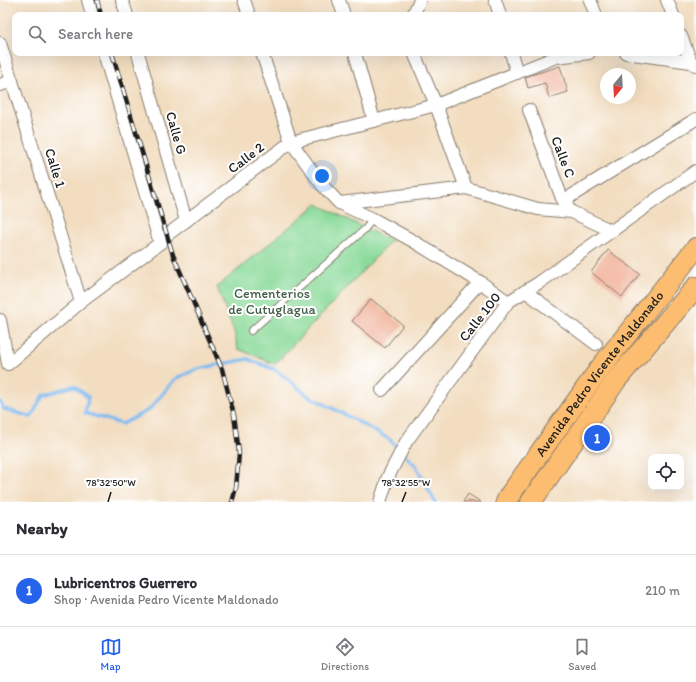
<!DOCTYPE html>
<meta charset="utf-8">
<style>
:root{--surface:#fff;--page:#f2f2f3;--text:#2b2b33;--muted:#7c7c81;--line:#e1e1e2;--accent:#2563eb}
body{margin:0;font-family:Itim,sans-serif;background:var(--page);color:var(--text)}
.controls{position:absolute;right:12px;bottom:12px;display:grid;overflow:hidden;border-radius:8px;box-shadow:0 4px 16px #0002}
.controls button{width:36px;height:36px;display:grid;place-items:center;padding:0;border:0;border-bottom:1px solid var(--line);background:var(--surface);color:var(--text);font:20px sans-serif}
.compass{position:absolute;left:600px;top:68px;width:36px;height:36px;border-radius:50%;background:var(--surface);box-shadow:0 4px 16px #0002;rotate:198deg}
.you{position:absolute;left:322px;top:176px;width:14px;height:14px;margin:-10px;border:3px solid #fff;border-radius:50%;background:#1a73e8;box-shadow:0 0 0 6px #1a73e833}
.badge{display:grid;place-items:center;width:26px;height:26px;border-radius:50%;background:var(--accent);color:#fff;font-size:13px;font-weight:700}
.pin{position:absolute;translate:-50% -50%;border:2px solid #fff;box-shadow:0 1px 4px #0006}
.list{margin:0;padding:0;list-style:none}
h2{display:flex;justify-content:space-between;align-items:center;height:52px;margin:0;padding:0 16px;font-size:17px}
h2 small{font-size:13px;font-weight:400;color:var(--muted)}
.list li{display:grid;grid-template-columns:26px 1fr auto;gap:12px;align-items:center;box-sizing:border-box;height:72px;padding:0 16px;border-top:1px solid var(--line)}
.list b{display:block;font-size:15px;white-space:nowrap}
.list p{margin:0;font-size:13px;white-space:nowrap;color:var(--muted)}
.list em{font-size:13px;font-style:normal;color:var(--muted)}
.icon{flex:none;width:22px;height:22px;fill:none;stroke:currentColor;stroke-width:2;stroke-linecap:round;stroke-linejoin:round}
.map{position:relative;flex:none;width:696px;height:502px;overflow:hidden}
.search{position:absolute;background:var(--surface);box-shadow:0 4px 16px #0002;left:12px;right:12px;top:12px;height:44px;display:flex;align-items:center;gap:10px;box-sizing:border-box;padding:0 14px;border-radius:8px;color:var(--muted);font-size:15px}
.sheet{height:124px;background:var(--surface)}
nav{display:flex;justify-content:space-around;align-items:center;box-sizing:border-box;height:56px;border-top:1px solid var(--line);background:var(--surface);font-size:11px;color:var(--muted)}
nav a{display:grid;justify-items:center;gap:2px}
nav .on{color:var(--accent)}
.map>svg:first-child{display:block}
.green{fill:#8ada99;stroke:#537b5a}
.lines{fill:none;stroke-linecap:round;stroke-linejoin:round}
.stream{stroke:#7ebaf0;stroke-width:3.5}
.building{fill:#f1b199}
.service-casing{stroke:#877c6e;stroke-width:8}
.minor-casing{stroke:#877c6e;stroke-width:14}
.primary-casing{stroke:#877c6e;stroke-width:22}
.service{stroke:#fff;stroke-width:6}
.minor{stroke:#fff;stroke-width:12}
.primary{stroke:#fcbd6f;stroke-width:20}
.rail-casing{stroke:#1c1c1c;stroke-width:4.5}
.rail{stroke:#fff;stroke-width:3;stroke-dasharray:9;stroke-linecap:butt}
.ticks{fill:none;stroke:#1c1c1c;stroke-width:1.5}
.labels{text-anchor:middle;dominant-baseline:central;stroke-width:4;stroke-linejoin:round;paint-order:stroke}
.street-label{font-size:14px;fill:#1c1c1c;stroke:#fff}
.park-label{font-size:14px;fill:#425e48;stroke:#fff}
.ticks-label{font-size:10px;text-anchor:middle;fill:#1c1c1c;stroke:#fff;stroke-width:4;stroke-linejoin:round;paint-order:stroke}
</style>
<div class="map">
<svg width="696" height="502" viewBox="0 0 696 502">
<rect width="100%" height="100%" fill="#fff"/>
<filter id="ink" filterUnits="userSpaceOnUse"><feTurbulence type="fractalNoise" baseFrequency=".025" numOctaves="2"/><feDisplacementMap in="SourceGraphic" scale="8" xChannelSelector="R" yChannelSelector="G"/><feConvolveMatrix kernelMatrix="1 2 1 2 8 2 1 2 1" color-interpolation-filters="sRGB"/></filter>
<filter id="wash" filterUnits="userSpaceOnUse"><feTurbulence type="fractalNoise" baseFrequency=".012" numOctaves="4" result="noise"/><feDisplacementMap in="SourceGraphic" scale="16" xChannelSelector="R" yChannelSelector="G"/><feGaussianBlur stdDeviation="0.9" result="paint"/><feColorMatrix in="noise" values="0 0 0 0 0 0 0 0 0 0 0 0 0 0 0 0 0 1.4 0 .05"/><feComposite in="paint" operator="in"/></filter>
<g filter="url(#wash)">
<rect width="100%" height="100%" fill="#f2ddc0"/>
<!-- green -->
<polygon class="green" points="317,204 391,241 275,364 238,349 234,332 217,287"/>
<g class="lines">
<!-- stream -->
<polyline class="stream" points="0,402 4,409 31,417 43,395 74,386 88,397 85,413 122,424 149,410 175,379 197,369 248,359 276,370 307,395 353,419 389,439 416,466 435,502"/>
</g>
<g id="blocks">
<!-- building -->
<g class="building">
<polygon points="560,66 568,92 549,98 545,83 528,88 525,77"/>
<polygon points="608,250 640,274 622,297 591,272"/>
<polygon points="371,299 403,325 385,348 352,321"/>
<polygon points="596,429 606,436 599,447 588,440"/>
<polygon points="468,494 481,502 463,502"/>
</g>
</g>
</g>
<g filter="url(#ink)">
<use href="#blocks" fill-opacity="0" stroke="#877c6e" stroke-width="1"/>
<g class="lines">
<defs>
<polyline id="service" points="251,331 365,229 373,219"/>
<g id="minor">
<polyline points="88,0 92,15"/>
<polyline points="122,0 127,15"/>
<polyline points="244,0 249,15"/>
<polyline points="339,0 344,15"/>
<polyline points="495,0 500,15"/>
<polyline points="590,0 596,15"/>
<polyline points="667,0 673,15"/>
<polyline points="413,15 420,0"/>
<polyline points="681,36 691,62"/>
<polyline points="0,43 81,302"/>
<polyline points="104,53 160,243"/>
<polyline points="138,53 186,221"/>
<polyline points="262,53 291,142 323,186 339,203 373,219 413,241 480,282 508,302"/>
<polyline points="355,53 374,121"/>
<polyline points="414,53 436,105 466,188"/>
<polyline points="511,53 517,73"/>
<polyline points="626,53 691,62 696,65"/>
<polyline points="0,85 12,81"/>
<polyline points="529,110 563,201 568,207"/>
<polyline points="563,201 696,119"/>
<polyline points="340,203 466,188 538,209 572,212 612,231"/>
<polyline points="525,291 596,344"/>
<polyline points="0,320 8,364 81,302 160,243 167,235 291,142 436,105 556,57 589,53"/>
<polyline points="382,390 480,282"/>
<polyline points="380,502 388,477 406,442 508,302 540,282 696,171"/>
</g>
<g id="primary">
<path id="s1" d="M 506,502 L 509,496 L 601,367 L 696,248"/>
<polyline points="531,502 617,379 696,287"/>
</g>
</defs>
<!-- service casing -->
<use href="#service" class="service-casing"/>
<!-- minor casing -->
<use href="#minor" class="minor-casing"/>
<!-- primary casing -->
<use href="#primary" class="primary-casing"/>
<!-- service -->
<use href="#service" class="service"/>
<!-- minor -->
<use href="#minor" class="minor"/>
<!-- primary -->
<use href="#primary" class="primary"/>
<defs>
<g id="rail">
<polyline points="97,0 101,15"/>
<polyline points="112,53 173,255 222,369 234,415 239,453 236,488 232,502"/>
</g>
</defs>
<!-- rail casing -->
<use href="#rail" class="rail-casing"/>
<!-- rail -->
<use href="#rail" class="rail"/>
</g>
</g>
<!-- ticks -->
<path class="ticks" d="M 108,502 L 111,492M 402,502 L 406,492"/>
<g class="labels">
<!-- street labels -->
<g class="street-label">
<text transform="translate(176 133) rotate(74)">Calle G</text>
<text transform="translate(563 157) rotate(69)">Calle C</text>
<text transform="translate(246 158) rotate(-37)">Calle 2</text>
<text transform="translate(55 168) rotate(73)">Calle 1</text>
<text transform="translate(480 317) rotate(-52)">Calle 100</text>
<text stroke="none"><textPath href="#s1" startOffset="159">Avenida Pedro Vicente Maldonado</textPath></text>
</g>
<!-- park labels -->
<g class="park-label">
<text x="272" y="293">Cementerios<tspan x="272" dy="16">de Cutuglagua</tspan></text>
</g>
</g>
<g class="ticks-label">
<text x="111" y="486">78°32'50"W</text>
<text x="406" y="486">78°32'55"W</text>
</g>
</svg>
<div class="controls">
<button><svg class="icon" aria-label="locate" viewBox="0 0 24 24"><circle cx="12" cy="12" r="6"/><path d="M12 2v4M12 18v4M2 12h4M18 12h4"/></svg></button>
</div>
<svg class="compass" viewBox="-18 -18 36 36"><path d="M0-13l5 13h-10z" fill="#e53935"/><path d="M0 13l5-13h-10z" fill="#7c7c81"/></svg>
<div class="you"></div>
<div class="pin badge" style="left:597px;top:438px">1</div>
<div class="search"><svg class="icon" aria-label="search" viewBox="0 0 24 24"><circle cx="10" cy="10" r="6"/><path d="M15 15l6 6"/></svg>Search here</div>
</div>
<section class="sheet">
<h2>Nearby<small></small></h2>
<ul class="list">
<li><span class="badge">1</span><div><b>Lubricentros Guerrero</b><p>Shop · Avenida Pedro Vicente Maldonado</p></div><em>210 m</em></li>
</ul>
</section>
<nav>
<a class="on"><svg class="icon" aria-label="map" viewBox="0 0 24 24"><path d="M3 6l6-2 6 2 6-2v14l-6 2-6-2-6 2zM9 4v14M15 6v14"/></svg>Map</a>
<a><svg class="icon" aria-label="directions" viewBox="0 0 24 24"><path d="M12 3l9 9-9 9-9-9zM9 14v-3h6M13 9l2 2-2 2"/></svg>Directions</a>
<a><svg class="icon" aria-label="saved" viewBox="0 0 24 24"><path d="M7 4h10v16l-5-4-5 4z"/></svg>Saved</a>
</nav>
